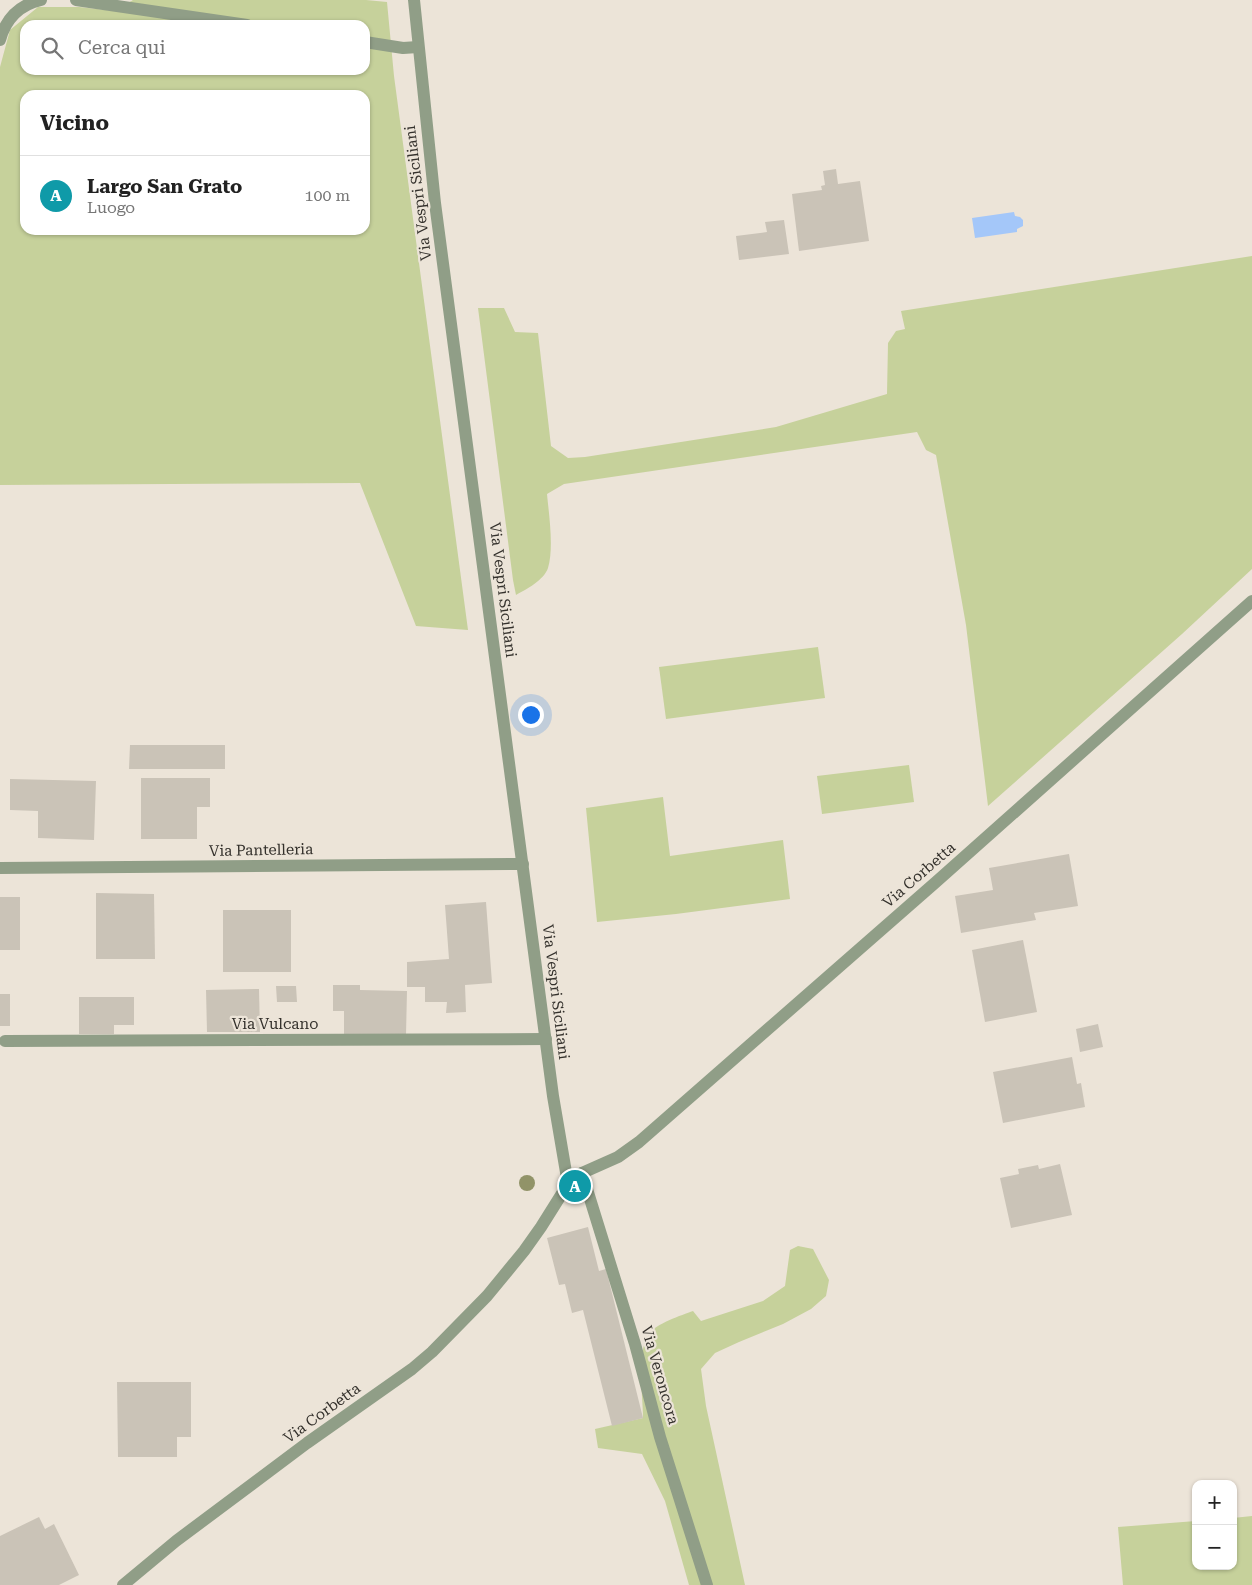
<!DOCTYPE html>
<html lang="it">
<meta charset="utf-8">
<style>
:root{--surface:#fff;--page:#f2f2f2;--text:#222;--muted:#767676;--line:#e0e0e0;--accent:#0f766e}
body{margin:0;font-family:"Roboto Serif",serif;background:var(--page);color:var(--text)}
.controls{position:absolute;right:15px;bottom:15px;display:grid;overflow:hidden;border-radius:10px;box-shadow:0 1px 4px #0004}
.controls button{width:45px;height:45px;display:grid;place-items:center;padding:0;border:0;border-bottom:1px solid var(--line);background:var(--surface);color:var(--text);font:25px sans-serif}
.you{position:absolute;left:530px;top:714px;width:18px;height:18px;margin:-12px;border:4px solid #fff;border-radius:50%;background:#1a73e8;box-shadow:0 0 0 8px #1a73e833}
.badge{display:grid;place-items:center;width:32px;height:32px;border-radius:50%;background:var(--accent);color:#fff;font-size:16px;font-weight:700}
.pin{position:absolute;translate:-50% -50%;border:2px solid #fff;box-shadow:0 1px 5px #0006}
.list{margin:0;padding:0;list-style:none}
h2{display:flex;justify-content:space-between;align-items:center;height:65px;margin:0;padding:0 20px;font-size:21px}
h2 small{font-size:16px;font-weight:400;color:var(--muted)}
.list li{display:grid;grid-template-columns:32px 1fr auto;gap:15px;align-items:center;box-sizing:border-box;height:80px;padding:0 20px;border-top:1px solid var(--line)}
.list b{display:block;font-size:19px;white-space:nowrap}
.list p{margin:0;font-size:16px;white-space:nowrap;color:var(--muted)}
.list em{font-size:16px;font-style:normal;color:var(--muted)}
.icon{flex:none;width:28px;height:28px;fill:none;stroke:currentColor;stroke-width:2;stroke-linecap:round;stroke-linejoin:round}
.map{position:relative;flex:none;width:1252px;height:1585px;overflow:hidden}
.search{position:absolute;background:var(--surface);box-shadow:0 1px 4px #0004;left:20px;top:20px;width:350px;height:55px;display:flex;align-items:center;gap:12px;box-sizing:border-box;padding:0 18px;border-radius:15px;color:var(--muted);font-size:19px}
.panel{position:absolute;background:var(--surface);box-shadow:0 1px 4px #0004;left:20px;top:90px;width:350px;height:145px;border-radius:15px}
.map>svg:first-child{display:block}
.green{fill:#c6d19b;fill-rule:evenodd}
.water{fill:#a4c7f9}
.building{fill:#cac3b7}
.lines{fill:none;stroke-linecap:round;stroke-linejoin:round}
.minor{stroke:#909e87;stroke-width:12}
.tree{fill:#919368}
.labels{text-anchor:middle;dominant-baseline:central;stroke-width:4.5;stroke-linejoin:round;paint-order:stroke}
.street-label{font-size:15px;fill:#34312c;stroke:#ece4d8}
</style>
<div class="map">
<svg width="1252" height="1585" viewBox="0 0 1252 1585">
<rect width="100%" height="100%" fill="#ece4d8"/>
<!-- green -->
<g class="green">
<path d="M 133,0 L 366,0 L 387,2 L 394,76 L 468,630 L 416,626 L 360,483 L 0,485 L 0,67 L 10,30 L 38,7 L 79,7 L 115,11 ZM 25,25 L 365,25 L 365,70 L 25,70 ZM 25,95 L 365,95 L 365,230 L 25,230 Z"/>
<path d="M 1252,256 L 1252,569 L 1182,634 L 988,806 L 966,625 L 936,455 L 926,450 L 917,432 L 564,484 L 547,494 C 549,515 554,548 548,568 C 544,580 527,589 516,595 L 513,580 L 478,308 L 504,308 L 515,332 L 538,333 L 551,446 L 568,458 L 585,457 L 776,427 L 887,394 L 888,343 L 896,331 L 905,329 L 901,311 Z"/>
<polygon points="818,647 825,698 666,719 659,667"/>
<polygon points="909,765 914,802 822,814 817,776"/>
<polygon points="663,797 670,856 783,840 790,899 676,914 597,922 586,808"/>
<path d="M 798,1246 L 813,1249 L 829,1280 L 826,1296 L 811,1309 L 783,1324 L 739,1342 L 715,1353 L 701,1369 L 706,1406 L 745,1585 L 689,1585 L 665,1501 L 642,1454 L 598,1448 L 595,1429 L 643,1418 C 643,1396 636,1352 649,1334 C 655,1324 682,1315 693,1311 L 701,1321 L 763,1301 L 785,1286 L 790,1250 Z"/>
<polygon points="1252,1516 1252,1585 1123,1585 1118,1527 1196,1521 1196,1566 1233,1566 1233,1518"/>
</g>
<!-- water -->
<polygon class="water" points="1014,212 1015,216 1020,217 1023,220 1023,226 1017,229 1017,232 975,238 972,218"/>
<!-- building -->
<g class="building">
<polygon points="836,169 838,184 860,181 869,241 799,251 792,194 822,190 821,186 825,185 823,171"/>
<polygon points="784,220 789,254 739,260 736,236 767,232 765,222"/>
<polygon points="130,745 225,745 225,769 129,769"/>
<polygon points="141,778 210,778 210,807 197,807 197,839 141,839"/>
<polygon points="10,779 96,781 94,840 38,838 38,811 10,810"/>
<polygon points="1069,854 1078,906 1034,913 1036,920 961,933 955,896 993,890 989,868"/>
<polygon points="96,893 154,894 155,959 96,959"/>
<rect x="0" y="897" width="20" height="53"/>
<polygon points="486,902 492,983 465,985 466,1012 446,1013 447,1002 425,1002 425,987 407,987 407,962 449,959 445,905"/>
<rect x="223" y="910" width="68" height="62"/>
<polygon points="1023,940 1037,1012 985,1022 972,950"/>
<polygon points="333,985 360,985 360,990 407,991 406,1035 344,1035 344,1011 333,1011"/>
<polygon points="276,986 296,986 297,1002 277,1002"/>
<polygon points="259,989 260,1032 207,1032 206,990"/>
<rect x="0" y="994" width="10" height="32"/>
<polygon points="79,997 134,997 134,1025 114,1025 114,1034 79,1034"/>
<polygon points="1098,1024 1103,1047 1080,1052 1076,1029"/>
<polygon points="1072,1057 1077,1084 1081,1083 1085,1107 1003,1123 993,1072"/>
<polygon points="1060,1164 1072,1215 1011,1228 1000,1178 1019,1174 1018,1169 1038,1165 1039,1169"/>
<polygon points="588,1227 599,1271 606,1269 643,1418 612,1426 583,1310 572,1313 565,1284 559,1285 547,1238"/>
<polygon points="117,1382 191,1382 191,1437 177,1437 177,1457 118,1457"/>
<polygon points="39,1517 45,1529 54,1524 79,1575 59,1585 0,1585 0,1536"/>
</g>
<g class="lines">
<!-- minor -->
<g class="minor">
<polyline points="76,0 247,25"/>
<polyline points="414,0 435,203 553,1096 568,1184"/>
<path d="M 0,40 C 6,18 19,5 41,0"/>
<polyline points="365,42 403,48 418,47"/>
<polyline points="0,868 523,864"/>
<polyline points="5,1041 546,1039"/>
<polyline points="582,1173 635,1344 660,1437 707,1585"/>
<polyline points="123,1585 176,1541 307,1443 412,1369 432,1352 487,1296 524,1251 541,1227 568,1184 582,1173 618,1157 639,1142 936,882 1252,601"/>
</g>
</g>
<!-- trees -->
<circle class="tree" cx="527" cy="1183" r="8"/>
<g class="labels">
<!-- street labels -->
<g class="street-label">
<text transform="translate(418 193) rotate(-97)">Via Vespri Siciliani</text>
<text transform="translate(503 590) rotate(83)">Via Vespri Siciliani</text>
<text transform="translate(261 850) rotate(-1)">Via Pantelleria</text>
<text transform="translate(919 875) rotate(-41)">Via Corbetta</text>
<text transform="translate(556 992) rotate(83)">Via Vespri Siciliani</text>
<text x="275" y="1024">Via Vulcano</text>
<text transform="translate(660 1375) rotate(74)">Via Veroncora</text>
<text transform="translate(322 1413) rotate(-36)">Via Corbetta</text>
</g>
</g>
</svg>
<div class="controls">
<button>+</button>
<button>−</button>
</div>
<div class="you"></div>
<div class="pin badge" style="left:575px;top:1186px;background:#0f9aa8">A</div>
<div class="search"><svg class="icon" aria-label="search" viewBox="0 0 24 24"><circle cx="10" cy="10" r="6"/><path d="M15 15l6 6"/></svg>Cerca qui</div>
<section class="panel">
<h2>Vicino<small></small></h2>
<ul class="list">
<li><span class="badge" style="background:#0f9aa8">A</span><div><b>Largo San Grato</b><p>Luogo</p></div><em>100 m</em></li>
</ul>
</section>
</div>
